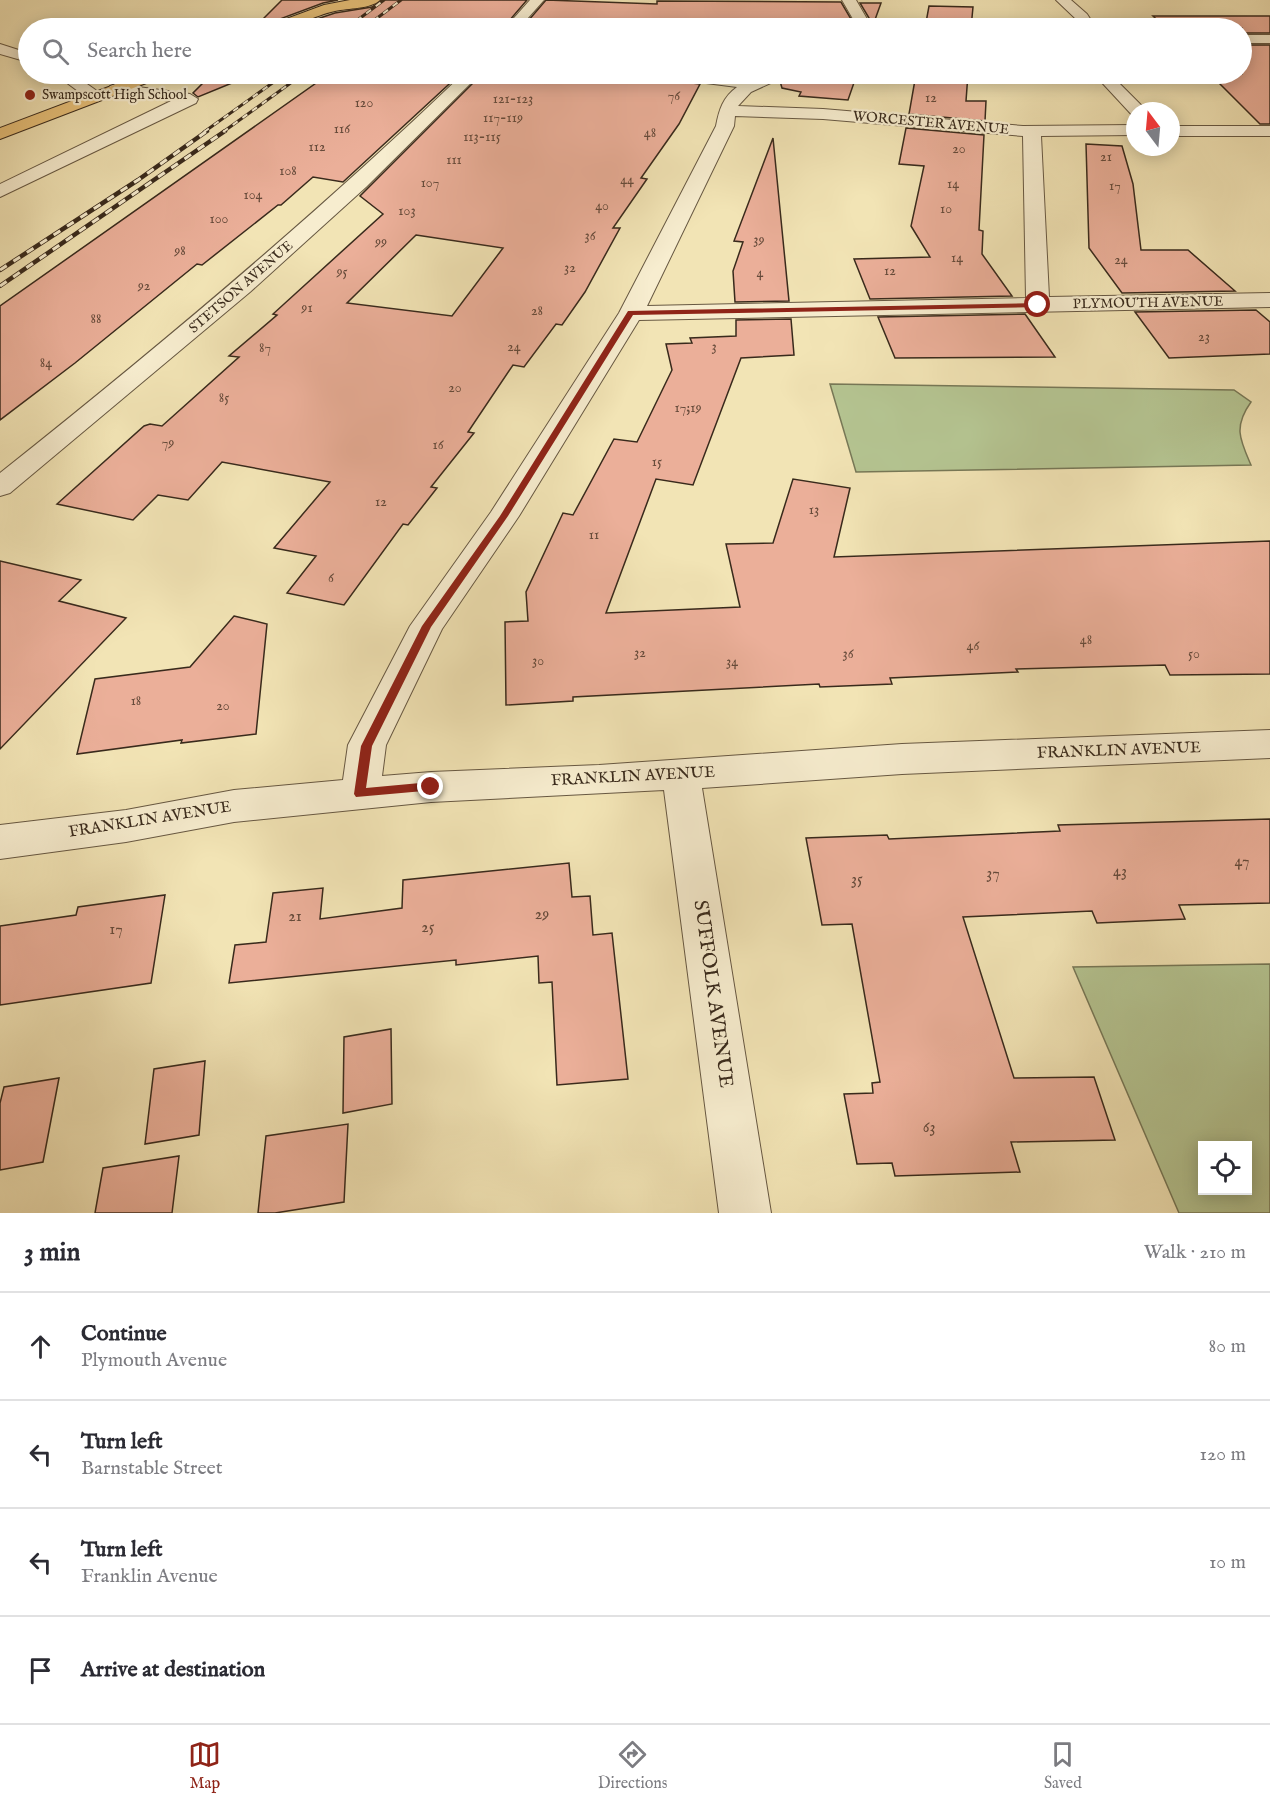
<!DOCTYPE html>
<meta charset="utf-8">
<style>
:root{--surface:#fff;--page:#f7f7f7;--text:#2b2b33;--muted:#7c7c81;--line:#e1e1e2;--accent:#8f2418}
body{margin:0;font-family:"IM FELL English",serif;background:var(--page);color:var(--text)}
.controls{position:absolute;right:18px;bottom:18px;display:grid;overflow:hidden;border-radius:0px;box-shadow:0 3px 15px #0003}
.controls button{width:54px;height:54px;display:grid;place-items:center;padding:0;border:0;border-bottom:2px solid var(--line);background:var(--surface);color:var(--text);font:30px sans-serif}
.compass{position:absolute;left:1126px;top:102px;width:54px;height:54px;border-radius:50%;background:var(--surface);box-shadow:0 3px 15px #0003;rotate:344deg}
.stop{position:absolute;width:18px;height:18px;margin:-14px;border:4px solid #8f2418;border-radius:50%;background:#fff}
.stop.end{background:#8f2418;border-color:#fff;box-shadow:0 2px 6px #0008}
.list{margin:0;padding:0;list-style:none}
h2{display:flex;justify-content:space-between;align-items:center;height:78px;margin:0;padding:0 24px;font-size:26px}
h2 small{font-size:20px;font-weight:400;color:var(--muted)}
.list li{display:grid;grid-template-columns:39px 1fr auto;gap:18px;align-items:center;box-sizing:border-box;height:108px;padding:0 24px;border-top:2px solid var(--line)}
.list b{display:block;font-size:22px;white-space:nowrap}
.list p{margin:0;font-size:20px;white-space:nowrap;color:var(--muted)}
.list em{font-size:20px;font-style:normal;color:var(--muted)}
.icon{flex:none;width:33px;height:33px;fill:none;stroke:currentColor;stroke-width:2;stroke-linecap:round;stroke-linejoin:round}
.map{position:relative;flex:none;width:1270px;height:1213px;overflow:hidden}
.search{position:absolute;background:var(--surface);box-shadow:0 3px 15px #0003;left:18px;right:18px;top:18px;height:66px;display:flex;align-items:center;gap:15px;box-sizing:border-box;padding:0 21px;border-radius:33px;color:var(--muted);font-size:22px}
.sheet{height:510px;background:var(--surface)}
nav{display:flex;justify-content:space-around;align-items:center;box-sizing:border-box;height:84px;border-top:2px solid var(--line);background:var(--surface);font-size:16px;color:var(--muted)}
nav a{display:grid;justify-items:center;gap:3px}
nav .on{color:var(--accent)}
.map>svg:first-child{display:block}
.green{fill:#b5c592;stroke:#777857;stroke-width:1.5;fill-rule:evenodd}
.building{fill:#ebaf99;stroke:#392a1c;stroke-width:1.5;fill-rule:evenodd}
.lines{fill:none;stroke-linecap:round;stroke-linejoin:round}
.minor-casing{stroke:#675842;stroke-width:2}
.major-casing{stroke:#392a1c;stroke-width:2}
.minor{fill:#f7edcf;fill-rule:evenodd}
.major{fill:#e9c27a;fill-rule:evenodd}
.rail-far1-casing{stroke:#392a1c;stroke-width:3}
.rail-casing{stroke:#392a1c;stroke-width:4.5}
.rail-far1{stroke:#f7edcf;stroke-width:2;stroke-dasharray:6;stroke-linecap:butt}
.rail{stroke:#f7edcf;stroke-width:3;stroke-dasharray:8;stroke-linecap:butt}
.route{fill:#8f2418}
.poi-dot{fill:#8f2418;stroke:#f7edcf;stroke-width:2}
.labels{text-anchor:middle;dominant-baseline:central;stroke-width:4.5;stroke-linejoin:round;paint-order:stroke}
.far-poi-label{font-size:14px;fill:#392a1c;stroke:#f7edcf;text-anchor:start}
.number-label{font-size:14px;fill:#664b3b}
.far-street-label{font-size:14px;fill:#392a1c;stroke:#f7edcf}
.street-label{font-size:16px;fill:#392a1c;stroke:#f7edcf}
.near-number-label{font-size:16px;fill:#664b3b}
.near-street-label{font-size:20px;fill:#392a1c;stroke:#f7edcf}
</style>
<div class="map">
<svg width="1270" height="1213" viewBox="0 0 1270 1213">
<rect width="100%" height="100%" fill="#f2e4b5"/>
<filter id="stains"><feTurbulence type="fractalNoise" baseFrequency=".00333" numOctaves="4"/><feColorMatrix values="0 0 0 0 .2 0 0 0 0 .09 0 0 0 0 .02 0 0 0 .5 -.17"/></filter>
<radialGradient id="worn" r=".72"><stop offset=".6" stop-color="#630" stop-opacity="0"/><stop offset="1" stop-color="#630" stop-opacity=".3"/></radialGradient>
<!-- green -->
<g class="green">
<path d="M 830,384 L 1234,390 L 1251,402 C 1233,427 1240,440 1251,465 L 856,472 Z"/>
<path d="M 1270,964 L 1270,1213 L 1179,1213 L 1073,967 ZM 1202,1146 L 1248,1146 L 1248,1190 L 1202,1190 Z"/>
</g>
<!-- building -->
<g class="building">
<polygon points="282,0 338,0 323,3 269,23 266,28 254,28"/>
<polygon points="382,0 527,0 503,28 290,28 335,13 372,7"/>
<polygon points="546,0 657,4 657,1 841,2 851,19 850,28 522,28"/>
<polygon points="860,3 881,3 872,28 868,28 869,18"/>
<polygon points="929,6 973,7 971,28 925,28"/>
<polygon points="1153,16 1270,16 1270,33 1242,33 1242,28 1166,28"/>
<polygon points="1242,45 1270,45 1270,124 1260,124 1210,74 1242,74"/>
<polygon points="212,74 254,74 198,97 193,93"/>
<polygon points="329,74 460,74 343,182 313,177 281,205 278,205 202,265 197,264 75,363 0,420 0,306"/>
<path d="M 482,74 L 665,74 L 675,81 L 700,84 L 679,124 L 641,178 L 647,179 L 613,228 L 620,228 L 585,292 L 562,325 L 556,324 L 524,367 L 513,365 L 468,432 L 474,433 L 431,487 L 437,488 L 408,525 L 403,524 L 344,605 L 287,593 L 316,556 L 274,548 L 330,482 L 222,462 L 188,500 L 158,495 L 133,520 L 57,504 L 144,426 L 150,424 L 162,426 L 239,357 L 229,356 L 277,315 L 273,314 L 383,214 L 360,196 ZM 416,235 L 503,248 L 452,316 L 347,303 Z"/>
<polygon points="788,74 857,74 848,100 799,96 801,92 782,88 780,81"/>
<polygon points="916,74 968,74 966,101 986,101 985,121 909,114"/>
<polygon points="906,128 984,135 979,230 983,231 982,254 1012,296 870,299 854,259 930,257 911,226 924,166 899,164"/>
<polygon points="773,138 789,301 735,302 733,271 743,242 734,241"/>
<polygon points="1086,144 1122,146 1133,184 1141,250 1188,250 1235,291 1122,293 1089,248"/>
<polygon points="1256,310 1270,322 1270,354 1169,358 1135,312"/>
<polygon points="1025,314 1055,357 895,358 878,317"/>
<polygon points="791,319 794,355 741,358 693,485 656,479 606,613 740,607 726,544 773,543 793,479 850,488 834,557 1270,541 1270,674 1170,675 1165,665 1016,669 1018,672 890,678 892,684 820,687 819,684 573,697 573,701 506,705 505,622 528,621 526,592 563,513 573,515 614,439 637,442 672,370 666,344 692,343 690,338 736,336 736,320"/>
<polygon points="0,561 81,580 59,601 126,618 0,749"/>
<polygon points="234,616 267,624 256,734 181,743 182,740 77,754 95,679 190,667"/>
<polygon points="1270,819 1270,903 1179,905 1185,919 1097,923 1092,911 963,917 1014,1078 1094,1077 1115,1140 1011,1142 1020,1172 895,1176 892,1163 857,1164 844,1094 873,1093 872,1083 880,1082 852,924 822,925 806,838 887,835 889,839 1060,831 1058,825"/>
<polygon points="569,863 572,897 590,896 593,935 612,933 628,1079 557,1085 552,982 539,983 538,956 456,965 456,960 229,983 235,945 266,942 273,893 323,888 320,919 402,908 403,880"/>
<polygon points="165,895 151,983 0,1005 0,926 76,915 78,907"/>
<polygon points="391,1029 392,1104 343,1113 344,1037"/>
<polygon points="205,1061 199,1135 145,1144 154,1069"/>
<polygon points="59,1078 43,1162 0,1170 0,1103 4,1087"/>
<polygon points="348,1124 344,1202 275,1213 258,1213 266,1136"/>
<polygon points="179,1156 172,1213 95,1213 103,1168"/>
</g>
<g class="lines">
<defs>
<g id="minor">
<polygon points="530,0 544,0 519,28 505,28"/>
<polygon points="842,0 856,0 867,19 866,28 852,28 853,19"/>
<polygon points="1056,0 1071,0 1087,14 1096,28 1082,28 1077,20"/>
<rect x="1242" y="35" width="28" height="8"/>
<polygon points="0,44 28,53 28,62 0,54"/>
<polygon points="55,74 73,74 104,96 96,101 90,100"/>
<path d="M 463,74 L 480,74 L 366,187 L 250,292 L 10,493 L 0,496 L 0,473 C 160,346 316,215 463,74 Z"/>
<path d="M 667,74 L 716,74 L 750,80 L 765,74 L 786,74 L 784,77 L 751,92 L 738,106 L 823,109 L 1023,126 L 1135,125 L 1135,135 L 1041,136 L 1049,297 L 1270,293 L 1270,307 L 639,320 L 519,516 L 442,629 L 386,745 L 382,776 L 431,772 L 599,765 L 902,744 L 1270,730 L 1270,758 L 902,774 L 702,788 L 771,1213 L 719,1213 L 664,790 L 431,802 L 234,822 L 126,842 L 0,859 L 0,825 L 126,810 L 234,790 L 343,780 L 348,745 L 410,626 L 491,512 L 619,313 L 716,126 C 719,110 723,97 737,87 L 675,79 ZM 735,116 L 823,119 L 1023,136 L 1026,298 L 647,306 L 734,126 Z"/>
<polygon points="1094,74 1110,74 1147,111 1135,111 1135,115 1132,115"/>
<polygon points="116,84 190,94 198,99 196,103 0,197 0,184 171,101 110,92 108,89 110,86"/>
<rect x="1171" y="126" width="99" height="10"/>
</g>
<g id="major">
<path d="M 350,0 L 380,0 C 371,9 348,8 335,11 C 311,16 292,31 268,28 L 270,25 L 324,5 Z"/>
<polygon points="143,74 164,74 162,77 0,139 0,128"/>
</g>
</defs>
<!-- minor casing -->
<use href="#minor" class="minor-casing"/>
<!-- major casing -->
<use href="#major" class="major-casing"/>
<!-- minor -->
<use href="#minor" class="minor"/>
<!-- major -->
<use href="#major" class="major"/>
<defs>
<g id="rail-far1">
<polyline points="347,28 384,0"/>
<polyline points="364,28 401,0"/>
<polyline points="204,132 285,74"/>
<polyline points="223,132 303,74"/>
</g>
<g id="rail">
<polyline points="0,270 138,180 207,131"/>
<polyline points="0,286 225,131"/>
</g>
</defs>
<!-- rail-far1 casing -->
<use href="#rail-far1" class="rail-far1-casing"/>
<!-- rail casing -->
<use href="#rail" class="rail-casing"/>
<!-- rail-far1 -->
<use href="#rail-far1" class="rail-far1"/>
<!-- rail -->
<use href="#rail" class="rail"/>
</g>
<!-- route -->
<polygon class="route" points="1038,303 1041,307 633,315 508,516 431,627 372,746 366,788 431,782 437,787 435,790 356,797 354,794 361,746 422,626 500,516 628,311"/>
<!-- markers -->
<circle class="poi-dot" cx="30" cy="95" r="6"/>
<g class="labels">
<!-- far-poi labels -->
<g class="far-poi-label">
<text x="42" y="95">Swampscott High School</text>
</g>
<!-- number labels -->
<g class="number-label">
<text x="674" y="96">76</text>
<text x="931" y="98">12</text>
<text x="513" y="99">121-123</text>
<text x="364" y="103">120</text>
<text x="503" y="118">117-119</text>
<text x="342" y="129">116</text>
<text x="650" y="133">48</text>
<text x="482" y="137">113-115</text>
<text x="317" y="147">112</text>
<text x="959" y="149">20</text>
<text x="1106" y="157">21</text>
<text x="454" y="160">111</text>
<text x="288" y="171">108</text>
<text x="627" y="180">44</text>
<text x="430" y="183">107</text>
<text x="953" y="184">14</text>
<text x="1115" y="186">17</text>
<text x="253" y="195">104</text>
<text x="602" y="206">40</text>
<text x="946" y="209">10</text>
<text x="407" y="211">103</text>
<text x="219" y="219">100</text>
<text x="590" y="236">36</text>
<text x="759" y="240">39</text>
<text x="381" y="242">99</text>
<text x="180" y="251">98</text>
<text x="957" y="258">14</text>
<text x="1121" y="260">24</text>
<text x="570" y="268">32</text>
<text x="890" y="271">12</text>
<text x="342" y="272">95</text>
<text x="760" y="273">4</text>
<text x="144" y="286">92</text>
<text x="307" y="308">91</text>
<text x="537" y="311">28</text>
<text x="96" y="319">88</text>
<text x="1204" y="337">23</text>
<text x="514" y="347">24</text>
<text x="714" y="347">3</text>
<text x="265" y="348">87</text>
<text x="46" y="363">84</text>
<text x="455" y="388">20</text>
<text x="224" y="398">85</text>
<text x="688" y="408">17;19</text>
<text x="168" y="443">79</text>
<text x="438" y="445">16</text>
<text x="657" y="462">15</text>
<text x="381" y="502">12</text>
<text x="814" y="510">13</text>
<text x="594" y="535">11</text>
<text x="331" y="578">6</text>
<text x="1086" y="640">48</text>
<text x="973" y="646">46</text>
<text x="640" y="653">32</text>
<text x="848" y="654">36</text>
<text x="1194" y="654">50</text>
<text x="538" y="661">30</text>
<text x="732" y="662">34</text>
<text x="136" y="701">18</text>
<text x="223" y="706">20</text>
</g>
<!-- far-street labels -->
<g class="far-street-label">
<text transform="translate(931 123) rotate(5)">WORCESTER AVENUE</text>
<text transform="translate(241 287) rotate(-41)">STETSON AVENUE</text>
<text transform="translate(1148 303) rotate(-1)">PLYMOUTH AVENUE</text>
</g>
<!-- street labels -->
<g class="street-label">
<text transform="translate(1119 751) rotate(-2)">FRANKLIN AVENUE</text>
<text transform="translate(633 777) rotate(-3)">FRANKLIN AVENUE</text>
<text transform="translate(150 820) rotate(-9)">FRANKLIN AVENUE</text>
</g>
<!-- near-number labels -->
<g class="near-number-label">
<text x="1242" y="862">47</text>
<text x="1120" y="872">43</text>
<text x="993" y="874">37</text>
<text x="857" y="880">35</text>
<text x="542" y="915">29</text>
<text x="295" y="917">21</text>
<text x="428" y="928">25</text>
<text x="116" y="930">17</text>
<text x="929" y="1128">63</text>
</g>
<!-- near-street labels -->
<g class="near-street-label">
<text transform="translate(713 994) rotate(82)">SUFFOLK AVENUE</text>
</g>
</g>
<rect width="100%" height="100%" filter="url(#stains)"/>
<rect width="100%" height="100%" fill="url(#worn)"/>
</svg>
<div class="controls">
<button><svg class="icon" aria-label="locate" viewBox="0 0 24 24"><circle cx="12" cy="12" r="6"/><path d="M12 2v4M12 18v4M2 12h4M18 12h4"/></svg></button>
</div>
<svg class="compass" viewBox="-18 -18 36 36"><path d="M0-13l5 13h-10z" fill="#e53935"/><path d="M0 13l5-13h-10z" fill="#7c7c81"/></svg>
<div class="stop" style="left:1038px;top:305px"></div>
<div class="stop end" style="left:431px;top:787px"></div>
<div class="search"><svg class="icon" aria-label="search" viewBox="0 0 24 24"><circle cx="10" cy="10" r="6"/><path d="M15 15l6 6"/></svg>Search here</div>
</div>
<section class="sheet">
<h2>3 min<small>Walk · 210 m</small></h2>
<ul class="list">
<li><svg class="icon" aria-label="ahead" viewBox="0 0 24 24"><path d="M12 20V5M6 11l6-6 6 6"/></svg><div><b>Continue</b><p>Plymouth Avenue</p></div><em>80 m</em></li>
<li><svg class="icon" aria-label="left" viewBox="0 0 24 24"><path d="M17 20v-9H6M10 6l-5 5 5 5"/></svg><div><b>Turn left</b><p>Barnstable Street</p></div><em>120 m</em></li>
<li><svg class="icon" aria-label="left" viewBox="0 0 24 24"><path d="M17 20v-9H6M10 6l-5 5 5 5"/></svg><div><b>Turn left</b><p>Franklin Avenue</p></div><em>10 m</em></li>
<li><svg class="icon" aria-label="arrive" viewBox="0 0 24 24"><path d="M6 21V4h12l-3 4 3 4H6"/></svg><div><b>Arrive at destination</b></div></li>
</ul>
</section>
<nav>
<a class="on"><svg class="icon" aria-label="map" viewBox="0 0 24 24"><path d="M3 6l6-2 6 2 6-2v14l-6 2-6-2-6 2zM9 4v14M15 6v14"/></svg>Map</a>
<a><svg class="icon" aria-label="directions" viewBox="0 0 24 24"><path d="M12 3l9 9-9 9-9-9zM9 14v-3h6M13 9l2 2-2 2"/></svg>Directions</a>
<a><svg class="icon" aria-label="saved" viewBox="0 0 24 24"><path d="M7 4h10v16l-5-4-5 4z"/></svg>Saved</a>
</nav>
